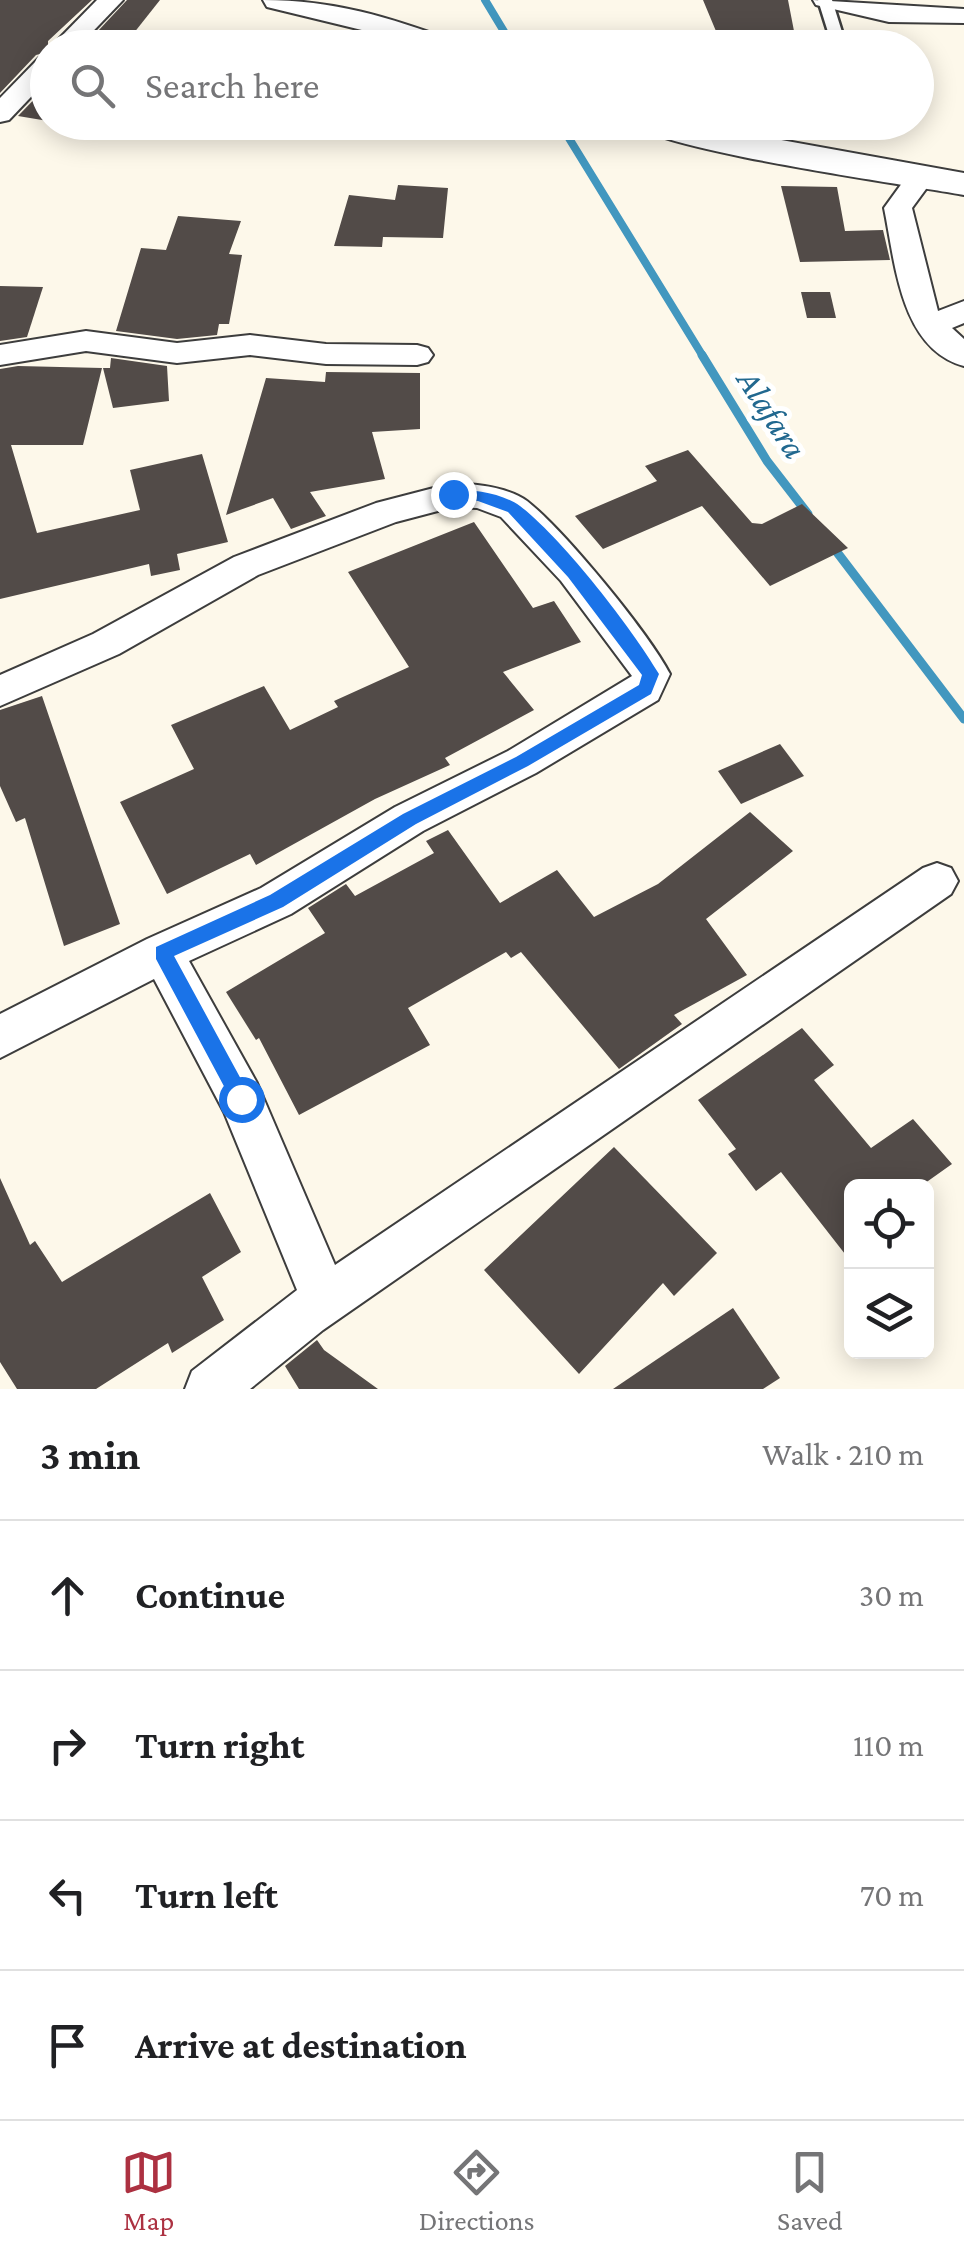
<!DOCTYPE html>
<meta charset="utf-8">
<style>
:root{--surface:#fff;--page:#f2f2f2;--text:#202124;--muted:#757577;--line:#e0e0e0;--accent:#ac3141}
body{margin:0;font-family:"Crimson Pro",serif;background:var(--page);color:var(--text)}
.controls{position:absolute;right:30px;bottom:30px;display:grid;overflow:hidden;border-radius:15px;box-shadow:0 5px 25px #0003}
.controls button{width:90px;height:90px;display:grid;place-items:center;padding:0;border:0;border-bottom:2px solid var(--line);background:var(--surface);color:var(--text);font:50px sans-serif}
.stop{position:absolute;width:30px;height:30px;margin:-22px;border:8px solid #1a73e8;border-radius:50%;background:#fff}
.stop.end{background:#1a73e8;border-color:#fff;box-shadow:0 2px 10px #0008}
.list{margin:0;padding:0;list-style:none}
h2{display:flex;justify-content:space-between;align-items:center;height:130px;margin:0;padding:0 40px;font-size:42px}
h2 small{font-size:32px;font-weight:400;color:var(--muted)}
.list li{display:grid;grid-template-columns:65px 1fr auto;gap:30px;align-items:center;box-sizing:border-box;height:150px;padding:0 40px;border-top:2px solid var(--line)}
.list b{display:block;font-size:38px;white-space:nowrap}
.list em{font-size:32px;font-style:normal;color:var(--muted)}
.icon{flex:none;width:55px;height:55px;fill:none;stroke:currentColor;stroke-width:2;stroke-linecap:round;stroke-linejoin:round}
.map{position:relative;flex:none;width:964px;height:1389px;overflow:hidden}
.search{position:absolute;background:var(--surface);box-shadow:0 5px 25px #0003;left:30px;right:30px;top:30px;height:110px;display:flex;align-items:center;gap:25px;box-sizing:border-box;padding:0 35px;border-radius:55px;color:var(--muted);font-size:38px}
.sheet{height:730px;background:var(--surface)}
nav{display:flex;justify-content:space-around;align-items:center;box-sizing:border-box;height:140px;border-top:2px solid var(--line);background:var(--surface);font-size:28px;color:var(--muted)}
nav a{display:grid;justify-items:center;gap:5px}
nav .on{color:var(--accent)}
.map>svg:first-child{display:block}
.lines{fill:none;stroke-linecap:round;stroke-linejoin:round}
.stream-far1{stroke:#4297bf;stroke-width:8}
.stream{stroke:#4297bf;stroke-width:9}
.building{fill:#524b48}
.service-casing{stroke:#3d3d3d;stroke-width:5}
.minor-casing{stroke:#3d3d3d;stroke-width:4}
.tertiary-casing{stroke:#3d3d3d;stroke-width:4}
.service{fill:#fff;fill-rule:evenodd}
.minor{fill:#fff;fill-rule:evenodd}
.tertiary{fill:#fff;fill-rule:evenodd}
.route{fill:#1a73e8}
.labels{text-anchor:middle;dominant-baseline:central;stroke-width:10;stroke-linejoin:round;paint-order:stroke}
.water-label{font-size:35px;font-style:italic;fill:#21688f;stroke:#fff}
</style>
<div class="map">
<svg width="964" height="1389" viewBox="0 0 964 1389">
<rect width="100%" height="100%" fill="#fdf8ea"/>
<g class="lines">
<!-- stream-far1 -->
<g class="stream-far1">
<polyline points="485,0 514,48"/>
<polyline points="559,122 704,358"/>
</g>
<!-- stream -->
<g class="stream">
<polyline points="702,355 767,461 808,514"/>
<polyline points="830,543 964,719"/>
</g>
</g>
<!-- building -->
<g class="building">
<polygon points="0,0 92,0 48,41 48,52 36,55 0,93"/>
<polygon points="127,0 160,0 122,48 83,47"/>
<polygon points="703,0 788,0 794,31 774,31 780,48 723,48"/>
<polygon points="48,85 48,121 18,116"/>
<polygon points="398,185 448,188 443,238 383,237 382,247 334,246 349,195 395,200"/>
<polygon points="781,186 837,187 845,231 883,230 890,260 800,262"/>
<polygon points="178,216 241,221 229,254 242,255 229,324 219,324 217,335 177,339 116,331 141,248 166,250"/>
<polygon points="0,286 43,287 27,337 0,341"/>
<polygon points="801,292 830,292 836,318 807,318"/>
<polygon points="111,358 167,366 169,401 113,408 103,368 110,368"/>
<polygon points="18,366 102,368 83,445 11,445 37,533 140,510 130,470 202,454 228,542 177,554 180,570 151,576 149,564 0,599 0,369"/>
<polygon points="326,372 420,373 420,429 372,432 385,479 310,492 326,516 291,529 273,498 226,515 266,378 325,382"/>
<polygon points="688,450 752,523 762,524 802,504 848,548 770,586 702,506 603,549 575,516 657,481 645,466"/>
<polygon points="474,522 533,608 554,601 581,642 503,672 534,710 445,758 450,765 375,799 256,865 250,854 167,894 120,802 194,769 171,725 264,686 290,730 338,707 334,701 409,667 348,572"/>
<polygon points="42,696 120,924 64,946 25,818 16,822 0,786 0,710"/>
<polygon points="780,744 804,776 741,804 718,771"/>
<polygon points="750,812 793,851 706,919 747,975 674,1015 682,1024 619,1069 521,952 511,958 506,952 408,1008 430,1045 299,1115 259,1038 256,1040 226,992 325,933 308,908 346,884 355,896 434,853 426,841 448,830 500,903 557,870 594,917 658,884"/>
<polygon points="802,1028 834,1065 814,1080 871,1148 913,1119 952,1164 921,1186 852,1186 852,1263 781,1172 756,1191 728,1154 736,1149 698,1100"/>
<polygon points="614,1147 717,1253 674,1296 663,1283 579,1374 484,1270"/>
<polygon points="0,1178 30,1245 35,1241 62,1282 210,1193 241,1252 202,1277 224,1320 172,1353 168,1343 96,1389 17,1389 0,1362"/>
<polygon points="733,1308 780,1378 763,1389 613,1389"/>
<polygon points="317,1340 324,1350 378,1389 299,1389 285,1366"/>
</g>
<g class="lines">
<defs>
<polygon id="service" points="818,0 832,0 847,48 833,48"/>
<g id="minor">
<polygon points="97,0 123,0 77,48 50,48"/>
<polygon points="813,0 964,9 964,23 889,22 816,5"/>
<polygon points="48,55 48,79 9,120 0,122 0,98 39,58"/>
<path d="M 923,166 L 937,174 L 912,208 L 938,311 L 964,301 L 964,323 L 952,328 L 964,339 L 964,366 C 900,349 895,261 884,208 L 913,168 Z"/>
<polygon points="86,331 177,343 250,335 326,344 417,345 428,348 433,355 428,362 417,365 326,364 250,355 177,363 86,351 0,365 0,345"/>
<path d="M 453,483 C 476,484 508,487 527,501 C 564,530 648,632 670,674 L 658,700 L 536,773 L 423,831 L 291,914 L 189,961 L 257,1083 L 335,1265 L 923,868 L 937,863 L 951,868 L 958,881 L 951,894 L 323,1330 L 250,1389 L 185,1389 L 192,1371 L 297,1290 L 224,1112 L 154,979 L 0,1058 L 0,1014 L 147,939 L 261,888 L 395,807 L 508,751 L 632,676 L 561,581 L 501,517 L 477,508 L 453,507 L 396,522 L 258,575 L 119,654 L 0,706 L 0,675 L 93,634 L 234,557 L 376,503 Z"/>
</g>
<g id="tertiary">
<path d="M 263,0 C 334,0 388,17 454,41 L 459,48 L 412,48 L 370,32 L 267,7 Z"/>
<path d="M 631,122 L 682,122 L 964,173 L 964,195 C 916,186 649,149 631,122 Z"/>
</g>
</defs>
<!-- service casing -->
<use href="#service" class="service-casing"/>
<!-- minor casing -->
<use href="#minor" class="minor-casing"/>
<!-- tertiary casing -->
<use href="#tertiary" class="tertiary-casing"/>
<!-- service -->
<use href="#service" class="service"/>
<!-- minor -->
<use href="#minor" class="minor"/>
<!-- tertiary -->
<use href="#tertiary" class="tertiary"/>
</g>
<!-- route -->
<path class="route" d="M 453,489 C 474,490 502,493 520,506 C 563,539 631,627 659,674 L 651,694 L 528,766 L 416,824 L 283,907 L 174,956 L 248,1092 L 248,1105 L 241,1108 L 234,1105 L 156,959 L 156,947 L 270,895 L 403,814 L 516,757 L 639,685 L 642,675 L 568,577 L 508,512 L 478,501 L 448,498 L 448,491 Z"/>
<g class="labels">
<!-- water labels -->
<g class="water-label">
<text transform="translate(772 414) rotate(57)">Alafara</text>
</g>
</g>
</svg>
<div class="controls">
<button><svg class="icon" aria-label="locate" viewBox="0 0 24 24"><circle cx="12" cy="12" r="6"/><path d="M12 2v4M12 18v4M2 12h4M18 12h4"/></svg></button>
<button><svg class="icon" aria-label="layers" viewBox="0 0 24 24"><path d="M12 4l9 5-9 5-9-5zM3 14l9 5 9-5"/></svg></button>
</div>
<div class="stop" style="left:241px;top:1099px"></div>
<div class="stop end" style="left:453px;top:494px"></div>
<div class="search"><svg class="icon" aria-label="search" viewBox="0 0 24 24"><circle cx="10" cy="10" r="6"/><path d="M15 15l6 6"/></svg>Search here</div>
</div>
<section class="sheet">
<h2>3 min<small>Walk · 210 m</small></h2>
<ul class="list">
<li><svg class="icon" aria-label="ahead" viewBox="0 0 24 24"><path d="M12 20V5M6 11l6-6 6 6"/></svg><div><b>Continue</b></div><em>30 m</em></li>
<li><svg class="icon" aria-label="right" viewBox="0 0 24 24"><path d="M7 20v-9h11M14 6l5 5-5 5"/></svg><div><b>Turn right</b></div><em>110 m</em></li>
<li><svg class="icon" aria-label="left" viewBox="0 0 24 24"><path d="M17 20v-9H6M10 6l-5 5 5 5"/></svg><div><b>Turn left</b></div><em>70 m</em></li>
<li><svg class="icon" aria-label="arrive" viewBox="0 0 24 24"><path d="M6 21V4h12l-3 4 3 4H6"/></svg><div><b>Arrive at destination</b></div></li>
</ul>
</section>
<nav>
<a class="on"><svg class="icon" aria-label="map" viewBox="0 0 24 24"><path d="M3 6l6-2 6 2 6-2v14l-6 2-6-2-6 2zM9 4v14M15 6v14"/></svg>Map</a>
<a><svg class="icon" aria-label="directions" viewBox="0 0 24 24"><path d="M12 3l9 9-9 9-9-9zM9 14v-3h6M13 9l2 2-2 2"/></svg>Directions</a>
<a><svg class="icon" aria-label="saved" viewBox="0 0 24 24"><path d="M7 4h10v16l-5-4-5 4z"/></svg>Saved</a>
</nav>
